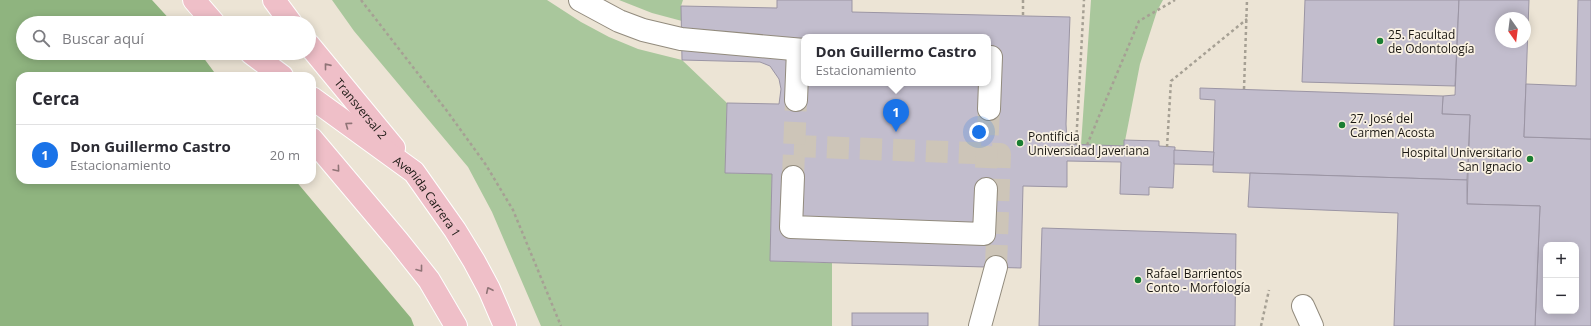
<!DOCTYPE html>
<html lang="es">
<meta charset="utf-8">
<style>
:root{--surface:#fff;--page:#f2f2f3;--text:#2b2b33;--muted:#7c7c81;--line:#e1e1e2;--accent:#1a73e8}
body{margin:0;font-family:"Open Sans",sans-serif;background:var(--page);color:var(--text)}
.controls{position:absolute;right:12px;bottom:12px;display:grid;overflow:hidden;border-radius:8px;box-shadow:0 2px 10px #0003}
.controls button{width:36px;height:36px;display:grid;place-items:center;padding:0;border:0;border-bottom:1px solid var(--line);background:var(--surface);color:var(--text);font:20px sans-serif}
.compass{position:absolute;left:1495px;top:12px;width:36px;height:36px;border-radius:50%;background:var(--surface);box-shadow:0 2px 10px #0003;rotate:166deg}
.you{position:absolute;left:979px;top:132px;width:14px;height:14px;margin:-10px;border:3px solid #fff;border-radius:50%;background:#1a73e8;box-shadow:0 0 0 6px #1a73e833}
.badge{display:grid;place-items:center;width:26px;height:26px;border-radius:50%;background:var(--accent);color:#fff;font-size:13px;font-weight:700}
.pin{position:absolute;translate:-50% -33px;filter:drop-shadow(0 1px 2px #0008)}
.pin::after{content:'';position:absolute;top:21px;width:14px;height:12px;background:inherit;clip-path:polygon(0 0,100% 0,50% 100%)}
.popup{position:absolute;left:801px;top:34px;width:190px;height:52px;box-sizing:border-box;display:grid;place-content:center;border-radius:8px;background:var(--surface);filter:drop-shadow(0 1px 3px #0005);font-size:13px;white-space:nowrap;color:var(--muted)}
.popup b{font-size:15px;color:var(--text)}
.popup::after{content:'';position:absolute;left:50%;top:100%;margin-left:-8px;border:8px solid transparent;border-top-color:var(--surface)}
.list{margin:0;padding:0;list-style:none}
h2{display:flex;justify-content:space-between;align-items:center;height:52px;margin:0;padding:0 16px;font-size:17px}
h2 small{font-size:13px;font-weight:400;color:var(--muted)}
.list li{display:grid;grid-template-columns:26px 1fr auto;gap:12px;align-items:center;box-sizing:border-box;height:60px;padding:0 16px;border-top:1px solid var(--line)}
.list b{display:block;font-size:15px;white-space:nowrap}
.list p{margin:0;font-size:13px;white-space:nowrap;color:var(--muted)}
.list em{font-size:13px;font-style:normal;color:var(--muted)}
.icon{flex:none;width:22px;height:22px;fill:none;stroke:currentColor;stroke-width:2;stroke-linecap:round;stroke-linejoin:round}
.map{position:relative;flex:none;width:1591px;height:326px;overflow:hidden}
.search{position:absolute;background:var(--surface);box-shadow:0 2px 10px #0003;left:16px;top:16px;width:300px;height:44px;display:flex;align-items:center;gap:10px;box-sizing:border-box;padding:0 14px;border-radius:22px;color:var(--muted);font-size:15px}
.panel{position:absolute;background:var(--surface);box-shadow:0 2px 10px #0003;left:16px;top:72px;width:300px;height:112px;border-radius:12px}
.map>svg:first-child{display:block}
.green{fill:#a9c79c}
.forest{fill:#8fb47f}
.building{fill:#c2bdcd;stroke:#9b95a4;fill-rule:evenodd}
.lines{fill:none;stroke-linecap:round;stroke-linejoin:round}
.minor-tunnel{stroke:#cdc5b8;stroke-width:22;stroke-dasharray:22 11;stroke-linecap:butt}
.minor-casing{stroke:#928b7d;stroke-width:24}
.major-casing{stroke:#fff;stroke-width:24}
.path{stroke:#a6a094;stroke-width:2.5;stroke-dasharray:3 3;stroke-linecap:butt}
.minor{stroke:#fff;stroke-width:22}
.major{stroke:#efbfc8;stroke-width:22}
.oneway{stroke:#907477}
.poi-dot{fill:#1a7e32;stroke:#f9f1e2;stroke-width:1.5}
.labels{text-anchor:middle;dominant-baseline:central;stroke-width:3.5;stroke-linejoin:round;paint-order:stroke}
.poi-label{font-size:12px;fill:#1b1813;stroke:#f9f1e2;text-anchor:start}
.street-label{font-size:12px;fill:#1b1813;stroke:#f9f1e2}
</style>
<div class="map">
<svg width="1591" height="326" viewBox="0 0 1591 326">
<rect width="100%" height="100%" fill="#ece4d5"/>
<!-- green -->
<g class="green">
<polygon points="332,0 547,0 581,22 609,37 638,49 682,60 727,103 725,173 772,174 770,261 832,263 832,326 541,326 492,212 468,167 354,31"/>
<polygon points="619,0 683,0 681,6 682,21 652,13"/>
<polygon points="1091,0 1163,0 1157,11 1140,64 1124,146 1081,145"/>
</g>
<!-- forest -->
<polygon class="forest" points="0,0 152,0 173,23 23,23 23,53 200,53 217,76 20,76 20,180 295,180 411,318 414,326 0,326"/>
<!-- building -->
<g class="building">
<path d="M 777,0 L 852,0 L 852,12 L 1070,17 L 1066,124 L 1067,144 L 1124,146 L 1124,140 L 1159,141 L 1159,146 L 1175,147 L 1173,188 L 1149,187 L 1149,195 L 1120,194 L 1121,162 L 1067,161 L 1067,187 L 1023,186 L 1021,268 L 770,261 L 772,174 L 725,173 L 727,103 L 779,104 L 781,89 L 779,79 L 770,66 L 760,62 L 682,60 L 681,6 L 777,8 ZM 804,37 L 988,37 L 988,83 L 804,83 Z"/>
<polygon points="1305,0 1459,0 1455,86 1302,82"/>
<path d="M 1459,0 L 1529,0 L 1524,137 L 1591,139 L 1591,326 L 1535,326 L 1540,206 L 1467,204 L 1470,115 L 1442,114 L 1443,96 L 1455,95 ZM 1501,18 L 1525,18 L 1525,42 L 1501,42 ZM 1546,245 L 1576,245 L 1576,311 L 1546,311 Z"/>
<polygon points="1578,0 1591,0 1591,139 1524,137 1526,84 1576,86"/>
<polygon points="1200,88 1443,96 1442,114 1470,115 1467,180 1213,172 1215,100 1200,99"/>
<polygon points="1174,150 1214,152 1213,165 1174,164"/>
<polygon points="1250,173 1467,180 1467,204 1540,206 1535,326 1394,326 1398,213 1248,207"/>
<polygon points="1042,228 1236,234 1235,326 1039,326"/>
<rect x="852" y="313" width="76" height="13"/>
</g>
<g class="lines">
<!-- minor-tunnel -->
<g class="minor-tunnel">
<polyline points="794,146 1000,154 996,267"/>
<polyline points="986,168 989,109"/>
<polyline points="793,177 796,100"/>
</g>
<defs>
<g id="minor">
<polyline points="580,0 619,21 643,30 681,39 804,50"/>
<polyline points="988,57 991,57 989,109"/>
<polyline points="796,100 798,50"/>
<polyline points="793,177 791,227 984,234 986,189"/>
<polyline points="1303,306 1312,326"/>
<polyline points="980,326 996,267"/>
</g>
<g id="major">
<polyline points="194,0 214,23"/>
<polyline points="274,0 291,23"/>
<path id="s1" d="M 309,45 L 394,148"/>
<polyline points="251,53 282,76"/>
<path id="s2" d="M 312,98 L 414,172 L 455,230 L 474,261 L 489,289 L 505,326"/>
<polyline points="312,139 398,241 429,280 456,326"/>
</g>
</defs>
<!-- minor casing -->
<use href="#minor" class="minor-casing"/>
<!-- major casing -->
<use href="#major" class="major-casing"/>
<!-- path -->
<g class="path">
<polyline points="361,0 447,111 486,165 513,210 561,326"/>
<polyline points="1023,15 1023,0"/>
<polyline points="1244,89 1247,0"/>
<polyline points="1076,145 1084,0"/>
<polyline points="1087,145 1139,21 1175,0"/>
<polyline points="1167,147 1171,81 1247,19"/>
<polyline points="1261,326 1269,290"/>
</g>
<!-- minor -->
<use href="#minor" class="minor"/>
<!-- major -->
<use href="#major" class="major"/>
</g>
<!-- one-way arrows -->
<defs><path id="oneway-chevron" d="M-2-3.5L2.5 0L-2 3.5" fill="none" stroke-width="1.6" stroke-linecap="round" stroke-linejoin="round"/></defs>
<g class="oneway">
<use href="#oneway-chevron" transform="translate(327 66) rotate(-129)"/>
<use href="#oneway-chevron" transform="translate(348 125) rotate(-144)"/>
<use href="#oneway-chevron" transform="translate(337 169) rotate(50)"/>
<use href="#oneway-chevron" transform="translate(420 269) rotate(52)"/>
<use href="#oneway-chevron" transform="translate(489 290) rotate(-115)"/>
</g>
<!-- markers -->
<g class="poi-dot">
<circle cx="1380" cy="41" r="4"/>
<circle cx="1342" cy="125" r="4"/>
<circle cx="1020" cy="143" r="4"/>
<circle cx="1530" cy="159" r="4"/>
<circle cx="1138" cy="280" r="4"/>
</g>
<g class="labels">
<!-- poi labels -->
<g class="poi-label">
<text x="1388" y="34">25. Facultad<tspan x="1388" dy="14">de Odontología</tspan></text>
<text x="1350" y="118">27. José del<tspan x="1350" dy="14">Carmen Acosta</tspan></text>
<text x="1028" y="136">Pontificia<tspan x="1028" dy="14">Universidad Javeriana</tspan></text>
<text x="1522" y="152" text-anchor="end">Hospital Universitario<tspan x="1522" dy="14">San Ignacio</tspan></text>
<text x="1146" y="273">Rafael Barrientos<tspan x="1146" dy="14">Conto - Morfología</tspan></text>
</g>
<!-- street labels -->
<g class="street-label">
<text stroke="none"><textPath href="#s1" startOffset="82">Transversal 2</textPath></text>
<text stroke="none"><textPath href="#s2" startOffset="153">Avenida Carrera 1</textPath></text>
</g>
</g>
</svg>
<div class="controls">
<button>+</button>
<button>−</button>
</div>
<svg class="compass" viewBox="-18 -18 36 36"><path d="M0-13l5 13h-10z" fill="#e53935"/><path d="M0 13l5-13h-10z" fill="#7c7c81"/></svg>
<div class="you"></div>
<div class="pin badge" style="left:896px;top:132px">1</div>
<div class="popup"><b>Don Guillermo Castro</b>Estacionamiento</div>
<div class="search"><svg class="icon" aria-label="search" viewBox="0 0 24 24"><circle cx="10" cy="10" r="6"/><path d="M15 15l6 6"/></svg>Buscar aquí</div>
<section class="panel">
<h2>Cerca<small></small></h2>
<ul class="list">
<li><span class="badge">1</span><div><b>Don Guillermo Castro</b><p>Estacionamiento</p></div><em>20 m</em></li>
</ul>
</section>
</div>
